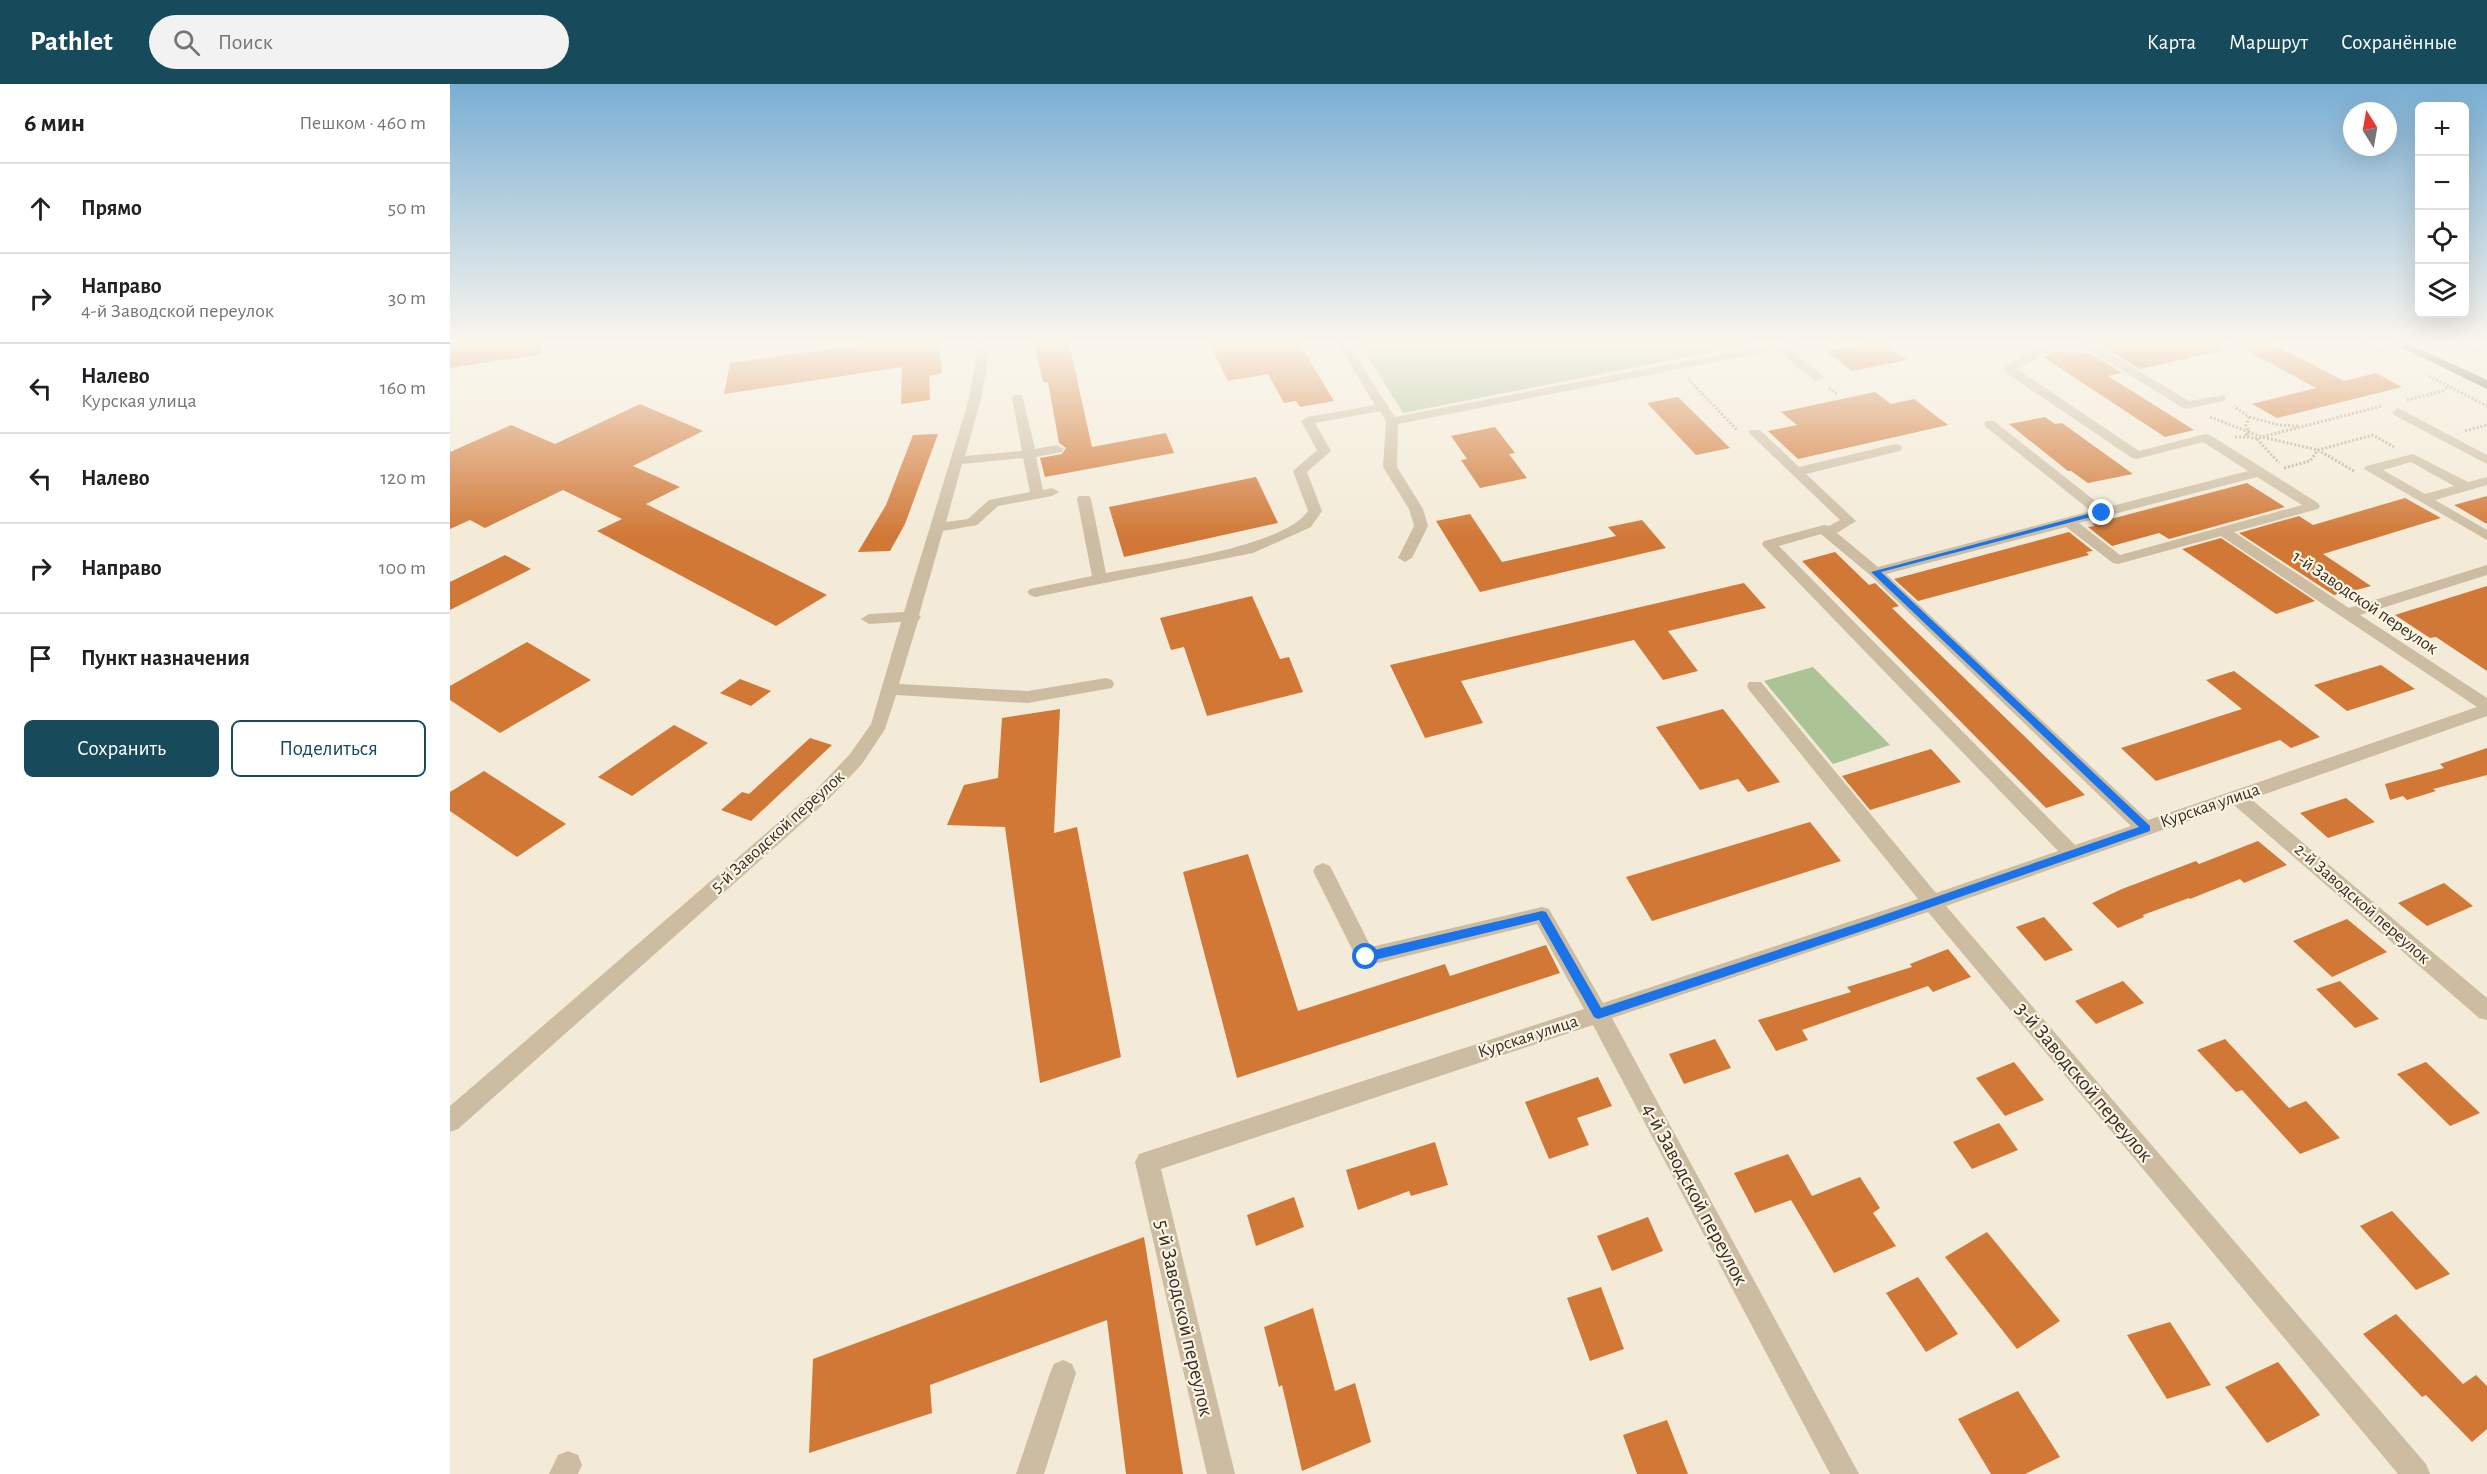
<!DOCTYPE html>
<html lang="ru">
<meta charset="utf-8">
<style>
:root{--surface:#fff;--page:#f2f2f2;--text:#202124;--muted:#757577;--line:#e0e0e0;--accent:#174a5b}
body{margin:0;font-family:"Alegreya Sans",sans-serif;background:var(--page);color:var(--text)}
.controls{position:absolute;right:18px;top:18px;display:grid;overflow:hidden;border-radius:9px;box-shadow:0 6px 24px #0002}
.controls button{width:54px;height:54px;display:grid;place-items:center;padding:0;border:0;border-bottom:2px solid var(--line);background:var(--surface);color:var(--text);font:30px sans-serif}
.compass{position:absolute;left:1893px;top:18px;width:54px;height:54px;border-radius:50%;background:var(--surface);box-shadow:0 6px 24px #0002;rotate:349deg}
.stop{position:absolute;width:18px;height:18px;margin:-14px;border:4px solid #1a73e8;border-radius:50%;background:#fff}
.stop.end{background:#1a73e8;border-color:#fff;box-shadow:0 2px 6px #0008}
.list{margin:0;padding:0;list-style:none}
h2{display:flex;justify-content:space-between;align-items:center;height:78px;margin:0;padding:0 24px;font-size:26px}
h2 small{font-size:20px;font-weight:400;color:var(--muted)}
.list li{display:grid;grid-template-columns:39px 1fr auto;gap:18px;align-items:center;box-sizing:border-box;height:90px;padding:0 24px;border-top:2px solid var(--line)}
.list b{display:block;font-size:22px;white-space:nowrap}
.list p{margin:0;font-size:20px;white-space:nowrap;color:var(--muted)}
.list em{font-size:20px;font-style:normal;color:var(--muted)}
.actions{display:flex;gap:12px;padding:18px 24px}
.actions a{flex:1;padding:14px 0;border:2px solid var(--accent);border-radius:9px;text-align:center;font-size:21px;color:var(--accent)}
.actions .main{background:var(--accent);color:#fff}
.icon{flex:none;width:33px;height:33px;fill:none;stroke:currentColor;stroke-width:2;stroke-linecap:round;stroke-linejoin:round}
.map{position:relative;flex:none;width:2037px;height:1390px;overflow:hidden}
header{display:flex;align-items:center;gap:36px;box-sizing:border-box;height:84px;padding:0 30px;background:var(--accent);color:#fff}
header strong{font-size:28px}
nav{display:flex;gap:33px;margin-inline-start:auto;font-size:21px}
.search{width:420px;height:54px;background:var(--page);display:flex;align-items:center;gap:15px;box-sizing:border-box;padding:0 21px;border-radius:33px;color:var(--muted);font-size:22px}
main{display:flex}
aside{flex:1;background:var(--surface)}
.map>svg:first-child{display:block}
.green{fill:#acc396}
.building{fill:#d17837}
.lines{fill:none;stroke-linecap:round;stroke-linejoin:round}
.path{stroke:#b8a78c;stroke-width:3;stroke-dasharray:2 2;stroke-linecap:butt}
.minor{fill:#ccbda2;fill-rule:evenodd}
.major{fill:#796854;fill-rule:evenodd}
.route{fill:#1a73e8}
.labels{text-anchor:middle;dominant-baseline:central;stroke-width:4.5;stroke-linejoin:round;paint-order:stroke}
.street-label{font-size:18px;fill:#362d25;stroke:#fbf4e3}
.near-street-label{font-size:21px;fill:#362d25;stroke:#fbf4e3}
</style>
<header>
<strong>Pathlet</strong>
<div class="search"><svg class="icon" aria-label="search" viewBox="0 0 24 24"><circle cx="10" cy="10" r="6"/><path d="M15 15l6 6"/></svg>Поиск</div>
<nav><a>Карта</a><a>Маршрут</a><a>Сохранённые</a></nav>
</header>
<main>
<aside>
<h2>6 мин<small>Пешком · 460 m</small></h2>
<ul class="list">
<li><svg class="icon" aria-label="ahead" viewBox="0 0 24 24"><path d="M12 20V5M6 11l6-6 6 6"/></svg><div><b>Прямо</b></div><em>50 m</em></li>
<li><svg class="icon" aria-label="right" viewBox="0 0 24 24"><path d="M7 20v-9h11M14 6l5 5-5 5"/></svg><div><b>Направо</b><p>4-й Заводской переулок</p></div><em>30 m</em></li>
<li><svg class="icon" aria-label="left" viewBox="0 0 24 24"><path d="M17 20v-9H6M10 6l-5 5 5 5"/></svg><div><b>Налево</b><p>Курская улица</p></div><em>160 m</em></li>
<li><svg class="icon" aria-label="left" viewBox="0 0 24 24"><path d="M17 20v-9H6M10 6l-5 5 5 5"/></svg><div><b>Налево</b></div><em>120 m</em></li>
<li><svg class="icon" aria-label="right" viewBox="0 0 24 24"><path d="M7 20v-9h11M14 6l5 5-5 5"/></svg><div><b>Направо</b></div><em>100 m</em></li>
<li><svg class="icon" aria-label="arrive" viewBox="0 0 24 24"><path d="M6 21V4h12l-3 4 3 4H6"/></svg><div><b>Пункт назначения</b></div></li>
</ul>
<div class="actions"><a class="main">Сохранить</a><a>Поделиться</a></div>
</aside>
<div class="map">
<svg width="2037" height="1390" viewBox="0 0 2037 1390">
<rect width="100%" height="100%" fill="#f3ebd7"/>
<!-- green -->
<g class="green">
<polygon points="909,259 1308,259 953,329"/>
<polygon points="1363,583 1440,661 1383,680 1314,597"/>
</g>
<!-- building -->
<g class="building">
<polygon points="0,259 92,259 92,270 0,284"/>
<polygon points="423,259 489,259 492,289 479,292 480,316 451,320 452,283 274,310 280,279"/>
<polygon points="584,259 619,259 642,363 716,349 724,369 595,393 590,374 612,370 616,364 609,359 598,298 593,298"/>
<polygon points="759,259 849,259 884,317 850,323 846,317 834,319 818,290 778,297"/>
<polygon points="1419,259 1433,259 1457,276 1402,287 1376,267"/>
<polygon points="1624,259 1770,259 1771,267 1690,285 1649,260"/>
<polygon points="1783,259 1821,259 1894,297 1926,289 1952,303 1827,334 1802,320 1866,304"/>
<polygon points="1603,268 1640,269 1672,289 1658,292 1744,346 1715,353 1593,273"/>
<polygon points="1425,308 1441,320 1464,315 1498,341 1348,375 1318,347 1347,341 1331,328"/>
<polygon points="1228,313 1280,364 1246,371 1197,319"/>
<polygon points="190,320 253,347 183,382 230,403 196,420 377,511 326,542 147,447 172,435 113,406 35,444 20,436 0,445 0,368 61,341 105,360"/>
<polygon points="1595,333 1605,340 1612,339 1683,390 1638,399 1621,387 1618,387 1559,340"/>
<polygon points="1045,343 1065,369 1059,370 1077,394 1030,404 1011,376 1017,375 1001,352"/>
<polygon points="488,350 455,440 440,467 408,468 436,421 463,351"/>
<polygon points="806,393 828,439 674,473 659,423"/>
<polygon points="1797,399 1835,423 1719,455 1709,449 1662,462 1638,443 1645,442 1642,440"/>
<polygon points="2037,412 2037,440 2004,421"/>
<polygon points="1955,414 1991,434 1873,470 1921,502 1895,509 1884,511 1789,449 1849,432 1863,441"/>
<polygon points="1020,430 1052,478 1166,452 1158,443 1192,436 1216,464 1030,508 986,437"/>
<polygon points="1619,448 1643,467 1636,468 1639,471 1468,517 1444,495"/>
<polygon points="1771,454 1865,517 1826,530 1732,465"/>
<polygon points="1385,468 1419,501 1425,499 1449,522 1442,524 1635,711 1596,724 1352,477"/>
<polygon points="55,471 81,485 0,526 0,498"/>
<polygon points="1294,499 1316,524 1218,547 1248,587 1213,596 1184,556 1011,597 1033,639 975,654 940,581"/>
<polygon points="2037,502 2037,587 1986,553 1980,554 1945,531"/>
<polygon points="802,512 830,575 839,573 853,608 757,632 734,563 721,566 710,534"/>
<polygon points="77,558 141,596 50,649 0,616 0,602"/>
<polygon points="1931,581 1965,605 1897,627 1864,601"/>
<polygon points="1784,587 1870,653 1841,664 1830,656 1706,697 1671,664 1792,625 1756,596"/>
<polygon points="290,595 321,607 301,622 270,609"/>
<polygon points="610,625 604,749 627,743 671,973 590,999 555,743 497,741 514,701 548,694 552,634"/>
<polygon points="1273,625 1330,698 1298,708 1288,695 1250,706 1206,643"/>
<polygon points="224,641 258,659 182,712 148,693"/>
<polygon points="360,654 382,661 301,737 271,726 292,708 299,710"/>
<polygon points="2037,664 2037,691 1983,705 1986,707 1957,716 1953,712 1940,716 1935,700 1994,684 1990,680"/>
<polygon points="1481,665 1511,698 1420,726 1392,692"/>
<polygon points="34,687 116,740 67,773 0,727 0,708"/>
<polygon points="1896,714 1925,738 1878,754 1850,729"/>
<polygon points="1360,738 1391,777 1202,837 1176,793"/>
<polygon points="1808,757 1837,781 1794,799 1790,795 1740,815 1739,814 1693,831 1694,833 1668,844 1642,819 1672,805 1746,777 1749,780"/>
<polygon points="798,770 848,927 995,880 1000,892 1096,861 1110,889 787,994 733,788"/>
<polygon points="1994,799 2023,822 1977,842 1948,819"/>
<polygon points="1594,833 1623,866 1595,877 1566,843"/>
<polygon points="1897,835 1937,868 1882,893 1843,857"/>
<polygon points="1498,865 1521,893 1483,908 1478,902 1352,946 1358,956 1326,967 1308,936 1401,908 1397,903 1462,883 1460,880"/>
<polygon points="1673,897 1694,919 1646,940 1625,917"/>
<polygon points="1890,897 1929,935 1905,944 1866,905"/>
<polygon points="1265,955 1281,984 1234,1000 1219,970"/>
<polygon points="1775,955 1839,1024 1856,1017 1890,1054 1850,1070 1792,1006 1786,1008 1747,966"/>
<polygon points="1564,978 1594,1016 1555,1032 1526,994"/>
<polygon points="1976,978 2030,1029 2000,1042 1947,990"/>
<polygon points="1148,993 1162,1022 1127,1034 1139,1061 1099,1075 1075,1018"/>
<polygon points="1549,1039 1568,1066 1522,1085 1503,1058"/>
<polygon points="985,1058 998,1101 961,1112 959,1107 908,1126 896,1086"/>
<polygon points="1338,1070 1362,1112 1410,1093 1430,1124 1423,1129 1446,1162 1384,1189 1341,1116 1305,1129 1284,1089"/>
<polygon points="844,1113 854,1143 806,1162 797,1131"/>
<polygon points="1942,1127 2000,1190 1966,1206 1910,1142"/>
<polygon points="1198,1133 1213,1167 1162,1187 1147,1152"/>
<polygon points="1537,1148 1610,1237 1567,1265 1495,1173"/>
<polygon points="694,1153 733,1390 676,1390 657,1236 480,1301 482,1329 359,1369 363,1275"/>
<polygon points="1468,1193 1508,1250 1476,1268 1436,1209"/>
<polygon points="1151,1203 1174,1265 1140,1277 1117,1214"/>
<polygon points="863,1224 885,1307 905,1299 921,1358 852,1387 832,1301 829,1303 814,1243"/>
<polygon points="1946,1230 2013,1300 2026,1291 2037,1302 2037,1345 2022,1358 1976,1311 1972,1313 1913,1250"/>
<polygon points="1720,1238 1761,1301 1717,1315 1677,1251"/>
<polygon points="1828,1278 1870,1331 1817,1359 1775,1303"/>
<polygon points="1568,1307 1610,1373 1575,1390 1541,1390 1508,1335"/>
<polygon points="1217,1336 1238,1390 1187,1390 1173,1351"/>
</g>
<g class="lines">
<!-- path -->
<g class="path">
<polyline points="1912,259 1940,273"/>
<polyline points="2007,259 2037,272"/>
<polyline points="1363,264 1391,259"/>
<polyline points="1979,292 2037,322"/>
<polyline points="1238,295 1287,346"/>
<polyline points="1379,304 1388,311"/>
<polyline points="1957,316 1993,307 1999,302"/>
<polyline points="1760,333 1799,348 1796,341 1799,333 1784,322"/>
<polyline points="1799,333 1829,341 1849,342"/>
<polyline points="2015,347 2037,341"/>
<polygon points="1798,348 1812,353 1804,355 1796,351"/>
<polyline points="1785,353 1798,353"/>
<polyline points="1807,355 1829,379"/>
<polyline points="1834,384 1860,377 1868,366 1923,351 1944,363"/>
<polyline points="1904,387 1868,366 1812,353 1932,322"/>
</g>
<!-- minor -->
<g class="minor">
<path d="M 529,259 L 541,259 L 531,315 L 515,372 L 572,367 L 562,314 L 564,311 L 572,311 L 585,365 L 607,361 L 614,365 L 612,368 L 586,373 L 593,406 L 602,404 L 609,408 L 602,412 L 548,422 L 527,441 L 493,447 L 469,531 L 471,533 L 468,537 L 449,600 L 578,607 L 656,594 L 662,596 L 664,600 L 662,604 L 578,619 L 446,611 L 435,645 L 412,680 L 377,717 L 8,1045 L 0,1048 L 0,1022 L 365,707 L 400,670 L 421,640 L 451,538 L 419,540 L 411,535 L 419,530 L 454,528 L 519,315 ZM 573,374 L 580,408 L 539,416 L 518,435 L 496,438 L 512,380 Z"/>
<path d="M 887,259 L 897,259 L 945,333 L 1331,259 L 1352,259 L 1351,261 L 1338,264 L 1374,293 L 1368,297 L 1364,296 L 1326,266 L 948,340 L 947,383 L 973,425 L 978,442 L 962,474 L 955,478 L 948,474 L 964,442 L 959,425 L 933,383 L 936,337 L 930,327 L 865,339 L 881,367 L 857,388 L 872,427 L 861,443 L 803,469 L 585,513 L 580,511 L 577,508 L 580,505 L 642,492 L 627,415 L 629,412 L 639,412 L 641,415 L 656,489 C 702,480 832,464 858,427 L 843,387 L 867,366 L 851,337 L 857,333 L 925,321 Z"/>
<path d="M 1589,259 L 1648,262 L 1739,317 L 1774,311 L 1776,314 L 1774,317 L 1737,325 L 1733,324 L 1641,267 L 1602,266 L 1567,285 L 1689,367 L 1755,350 L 1760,351 L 1868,419 L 1870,422 L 1868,425 L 1784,448 L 1899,524 L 2037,481 L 2037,491 L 1910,531 L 2037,614 L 2037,632 L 1801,715 L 2037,914 L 2037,936 L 2029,934 L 1784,721 L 1496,822 L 1976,1380 L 1980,1390 L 1948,1390 L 1478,828 L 1162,934 L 1409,1390 L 1380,1390 L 1143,941 L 711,1085 L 785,1390 L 757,1390 L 685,1078 L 689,1070 L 1134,925 L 1087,840 L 916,882 L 909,879 L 863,787 L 866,782 L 873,779 L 880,782 L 921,863 L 1092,823 L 1099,825 L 1153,919 L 1468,815 L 1299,606 L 1297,602 L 1299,598 L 1311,598 L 1486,809 L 1608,767 L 1314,463 L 1312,460 L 1314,457 L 1374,441 L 1379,442 L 1390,436 L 1299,349 L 1300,346 L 1310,346 L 1349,383 L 1445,360 L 1450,361 L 1452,364 L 1450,367 L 1356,390 L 1406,437 L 1387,449 L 1428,483 L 1641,427 L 1536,343 L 1534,340 L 1536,337 L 1544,337 L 1654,424 L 1798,387 L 1753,358 L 1687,375 L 1682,374 L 1555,288 L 1555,282 L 1591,262 ZM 1807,393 L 1852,421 L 1670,471 L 1629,439 ZM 1616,443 L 1663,479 L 1668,480 L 1771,452 L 2027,623 L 1698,736 L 1436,490 ZM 1371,450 L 1420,491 L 1681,742 L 1625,761 L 1329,462 Z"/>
<polygon points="1948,324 2037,371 2037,380 1944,331 1942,328"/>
<path d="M 1963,370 L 2018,398 L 2037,393 L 2037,401 L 1985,416 L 2037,446 L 2037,456 L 1914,385 L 1916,382 ZM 1961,378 L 2004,402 L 1975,410 L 1933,386 Z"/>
<polygon points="613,1276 622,1280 626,1289 594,1390 566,1390 600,1289 604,1280"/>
<polygon points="118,1367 128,1371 132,1381 128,1390 99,1390 108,1371"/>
</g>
<!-- major -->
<polygon class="major" points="1943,259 1957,259 2037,296 2037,305"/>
</g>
<!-- sky -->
<linearGradient id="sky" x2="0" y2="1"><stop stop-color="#79aed3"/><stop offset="0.57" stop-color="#faf6ed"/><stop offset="1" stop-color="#faf6ed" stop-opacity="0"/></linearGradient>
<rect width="2037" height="453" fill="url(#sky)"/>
<!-- route -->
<polygon class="route" points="1649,427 1656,429 1431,488 1700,742 1700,747 1427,842 1148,935 1144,933 1089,836 916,878 912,876 912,870 916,868 1092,827 1096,828 1151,924 1422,835 1689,743 1421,488"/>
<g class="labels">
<!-- street labels -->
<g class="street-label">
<text transform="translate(1915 519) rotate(34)">1-й Заводской переулок</text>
<text transform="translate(1760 722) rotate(-19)">Курская улица</text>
<text transform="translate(328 748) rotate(-42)">5-й Заводской переулок</text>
<text transform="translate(1912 820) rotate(41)">2-й Заводской переулок</text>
<text transform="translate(1078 953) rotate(-18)">Курская улица</text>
</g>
<!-- near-street labels -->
<g class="near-street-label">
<text transform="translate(1634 998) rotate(50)">3-й Заводской переулок</text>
<text transform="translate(1245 1110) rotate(62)">4-й Заводской переулок</text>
<text transform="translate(734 1234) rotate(77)">5-й Заводской переулок</text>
</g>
</g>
</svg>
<div class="controls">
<button>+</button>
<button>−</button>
<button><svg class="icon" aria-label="locate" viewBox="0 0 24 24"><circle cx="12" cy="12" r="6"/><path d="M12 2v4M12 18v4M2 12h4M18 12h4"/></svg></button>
<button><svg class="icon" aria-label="layers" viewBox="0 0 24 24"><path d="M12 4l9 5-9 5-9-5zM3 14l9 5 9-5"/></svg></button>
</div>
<svg class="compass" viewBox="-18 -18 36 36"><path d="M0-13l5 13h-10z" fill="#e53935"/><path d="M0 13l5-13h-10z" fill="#757577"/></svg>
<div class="stop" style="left:916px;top:873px"></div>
<div class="stop end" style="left:1652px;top:429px"></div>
</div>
</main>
